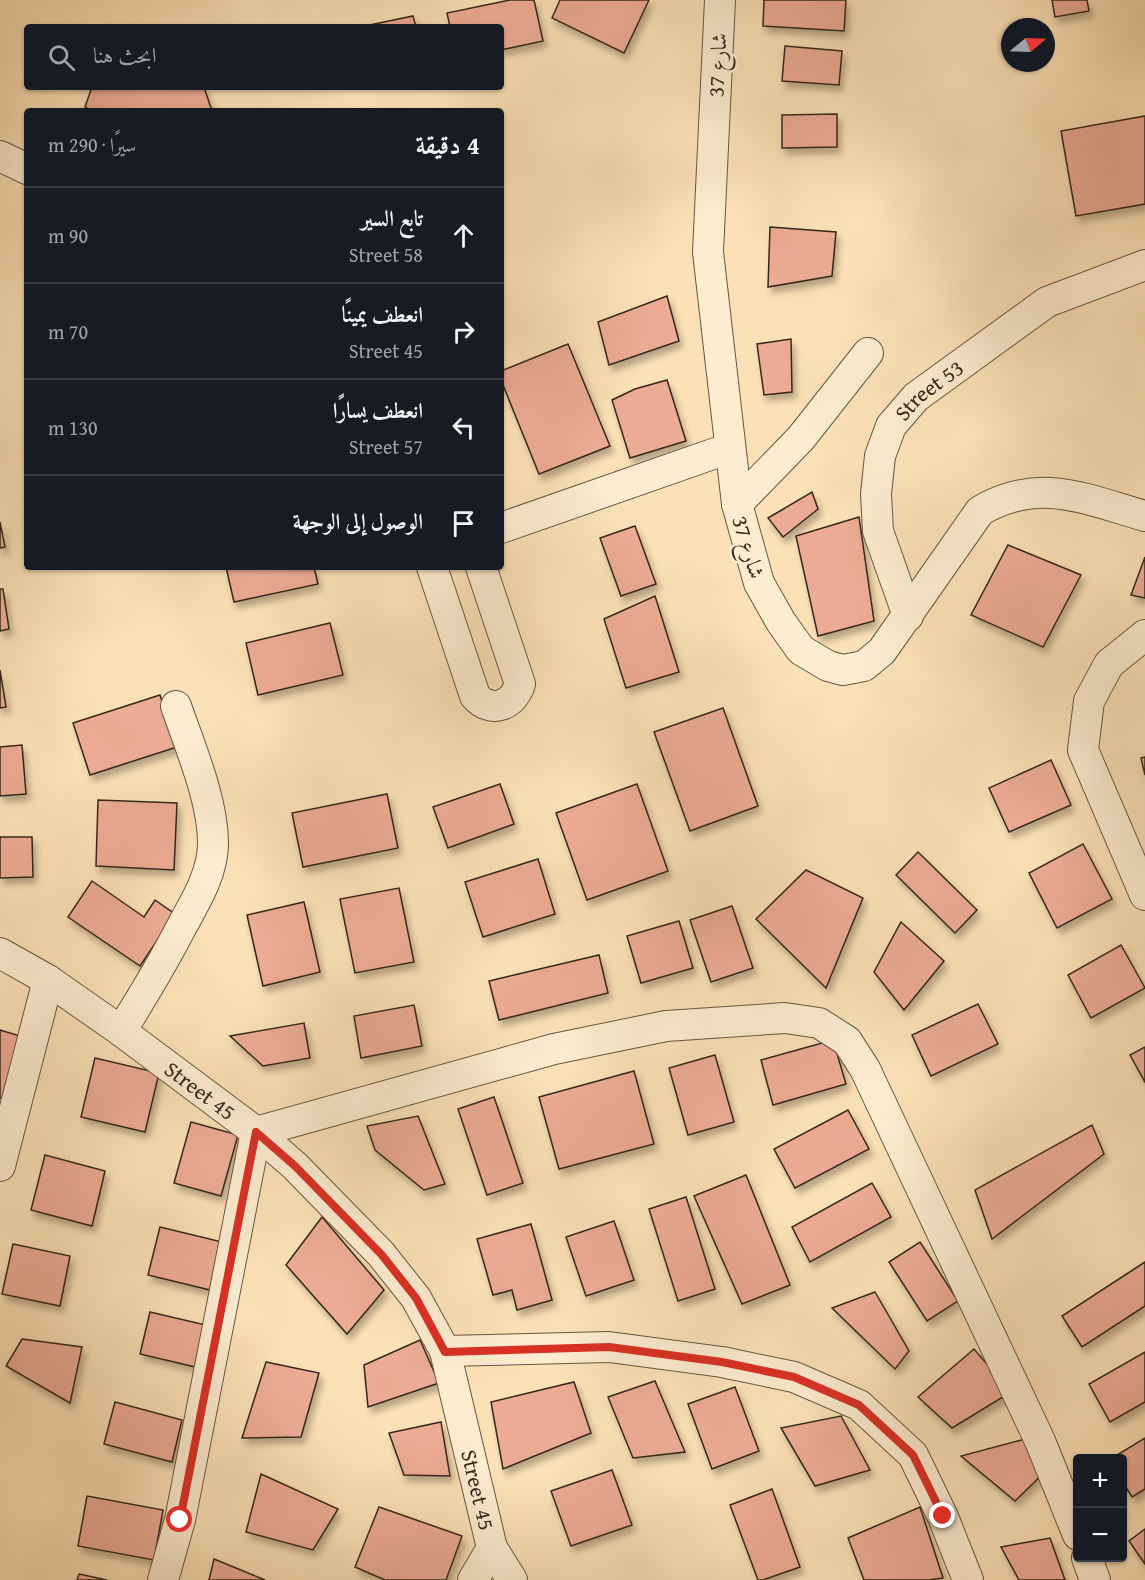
<!DOCTYPE html>
<html lang="ar">
<meta charset="utf-8">
<style>
:root{--surface:#171b24;--page:#242831;--text:#f1f3f6;--muted:#9ea1a6;--line:#363941}
body{margin:0;font-family:"Gentium Book Plus",Amiri,serif;background:var(--page);color:var(--text);direction:rtl}
.controls{position:absolute;right:18px;bottom:18px;display:grid;overflow:hidden;border-radius:6px;box-shadow:0 2px 4px #0004}
.controls button{width:54px;height:54px;display:grid;place-items:center;padding:0;border:0;border-bottom:2px solid var(--line);background:var(--surface);color:var(--text);font:30px sans-serif}
.compass{position:absolute;left:1001px;top:18px;width:54px;height:54px;border-radius:50%;background:var(--surface);box-shadow:0 2px 4px #0004;rotate:71deg}
.stop{position:absolute;width:18px;height:18px;margin:-14px;border:4px solid #d93025;border-radius:50%;background:#fff}
.stop.end{background:#d93025;border-color:#fff;box-shadow:0 2px 6px #0008}
.list{margin:0;padding:0;list-style:none}
h2{display:flex;justify-content:space-between;align-items:center;height:78px;margin:0;padding:0 24px;font-size:26px}
h2 small{font-size:20px;font-weight:400;color:var(--muted)}
.list li{display:grid;grid-template-columns:39px 1fr auto;gap:18px;align-items:center;box-sizing:border-box;height:96px;padding:0 24px;border-top:2px solid var(--line)}
.list b{display:block;font-size:22px;white-space:nowrap}
.list p{margin:0;font-size:20px;white-space:nowrap;color:var(--muted)}
.list em{font-size:20px;font-style:normal;color:var(--muted)}
.icon{flex:none;width:33px;height:33px;fill:none;stroke:currentColor;stroke-width:2;stroke-linecap:round;stroke-linejoin:round}
.map{position:relative;flex:none;width:1145px;height:1580px;overflow:hidden;direction:ltr}
.search{position:absolute;background:var(--surface);box-shadow:0 2px 4px #0004;left:24px;top:24px;width:480px;height:66px;display:flex;align-items:center;gap:15px;box-sizing:border-box;padding:0 21px;border-radius:6px;color:var(--muted);font-size:22px}
.panel{position:absolute;background:var(--surface);box-shadow:0 2px 4px #0004;left:24px;top:108px;width:480px;height:462px;border-radius:6px;direction:rtl}
.map>svg:first-child{display:block}
.building{fill:#ecab94;stroke:#35271a;stroke-width:1.5;filter:url(#shadow)}
.lines{fill:none;stroke-linecap:round;stroke-linejoin:round}
.minor-casing{stroke:#675641;stroke-width:32}
.minor{stroke:#fdecd0;stroke-width:30}
.route{stroke:#d93025;stroke-width:8}
.labels{text-anchor:middle;dominant-baseline:central;stroke-width:5;stroke-linejoin:round;paint-order:stroke}
.street-label{font-size:22px;fill:#35271a;stroke:#fdecd0}
</style>
<div class="map">
<svg width="1145" height="1580" viewBox="0 0 1145 1580">
<defs>
<filter id="shadow"><feDropShadow dx="3.5" dy="6" stdDeviation="3" flood-color="#0004"/></filter>
</defs>
<rect width="100%" height="100%" fill="#fce1b6"/>
<filter id="stains"><feTurbulence type="fractalNoise" baseFrequency=".00333" numOctaves="4"/><feColorMatrix values="0 0 0 0 .2 0 0 0 0 .09 0 0 0 0 .02 0 0 0 .5 -.17"/></filter>
<radialGradient id="worn" r=".72"><stop offset=".6" stop-color="#630" stop-opacity="0"/><stop offset="1" stop-color="#630" stop-opacity=".3"/></radialGradient>
<!-- building -->
<g class="building">
<polygon points="510,0 534,0 543,41 501,50 501,27 450,27 447,13"/>
<polygon points="560,0 649,0 624,53 552,18"/>
<polygon points="764,0 846,0 844,31 763,26"/>
<polygon points="1052,0 1087,0 1089,11 1055,17"/>
<polygon points="413,16 416,27 360,27"/>
<polygon points="785,46 842,51 839,85 782,81"/>
<polygon points="92,87 204,87 212,111 92,111 85,107"/>
<polygon points="837,114 837,147 782,148 782,115"/>
<polygon points="1145,116 1145,204 1076,216 1061,131"/>
<polygon points="770,227 836,232 832,276 768,287"/>
<polygon points="667,296 679,341 609,365 598,322"/>
<polygon points="791,339 792,392 764,395 757,344"/>
<polygon points="568,344 610,446 539,474 501,380 501,371"/>
<polygon points="667,380 686,441 630,458 612,400 635,389"/>
<polygon points="812,492 818,509 783,537 768,518"/>
<polygon points="859,517 874,621 818,636 796,536"/>
<polygon points="0,522 5,547 0,548"/>
<polygon points="635,526 656,584 621,596 600,538"/>
<polygon points="1008,545 1081,575 1043,647 971,615"/>
<polygon points="1145,557 1145,598 1131,595"/>
<polygon points="226,567 314,567 318,584 234,602"/>
<polygon points="0,589 3,589 9,629 0,631"/>
<polygon points="655,596 679,672 626,688 604,619"/>
<polygon points="330,623 343,675 258,695 246,643"/>
<polygon points="0,670 6,707 0,708"/>
<polygon points="160,695 177,747 90,775 73,723"/>
<polygon points="723,708 758,806 690,831 654,732"/>
<polygon points="22,745 26,794 0,796 0,747"/>
<polygon points="1145,757 1145,775 1141,758"/>
<polygon points="1051,760 1071,805 1009,832 989,788"/>
<polygon points="500,784 514,824 448,848 433,807"/>
<polygon points="637,784 668,871 587,900 556,813"/>
<polygon points="387,794 398,848 303,867 292,813"/>
<polygon points="98,800 177,803 174,870 96,866"/>
<polygon points="0,837 32,837 33,877 0,878"/>
<polygon points="1083,844 1112,899 1057,928 1029,873"/>
<polygon points="918,852 977,910 955,933 896,875"/>
<polygon points="538,859 555,914 483,937 465,882"/>
<polygon points="806,870 863,898 826,988 756,919"/>
<polygon points="92,881 144,917 155,900 175,914 140,966 68,917"/>
<polygon points="399,888 414,962 355,973 340,899"/>
<polygon points="304,902 320,972 263,986 247,915"/>
<polygon points="732,906 753,968 711,982 690,920"/>
<polygon points="679,921 693,968 641,983 627,936"/>
<polygon points="901,922 944,961 904,1010 874,972"/>
<polygon points="1121,945 1145,988 1091,1018 1068,975"/>
<polygon points="599,955 608,993 499,1020 489,981"/>
<polygon points="978,1004 998,1044 931,1076 912,1035"/>
<polygon points="414,1005 422,1046 361,1058 354,1016"/>
<polygon points="304,1023 310,1058 263,1066 230,1036"/>
<polygon points="0,1030 20,1036 5,1099 0,1098"/>
<polygon points="833,1040 846,1084 773,1105 761,1060"/>
<polygon points="1145,1047 1145,1082 1130,1055"/>
<polygon points="715,1055 734,1122 688,1135 669,1068"/>
<polygon points="95,1058 159,1073 145,1132 81,1117"/>
<polygon points="634,1071 654,1144 559,1169 539,1097"/>
<polygon points="494,1097 523,1183 487,1195 458,1109"/>
<polygon points="848,1110 869,1149 795,1188 774,1149"/>
<polygon points="418,1116 445,1184 424,1190 375,1150 367,1126"/>
<polygon points="191,1122 238,1135 221,1196 174,1183"/>
<polygon points="1092,1125 1104,1154 992,1239 975,1190"/>
<polygon points="45,1155 105,1171 92,1226 31,1210"/>
<polygon points="746,1175 790,1285 742,1304 694,1196"/>
<polygon points="872,1183 891,1217 810,1262 792,1227"/>
<polygon points="686,1197 715,1289 678,1301 649,1209"/>
<polygon points="322,1217 384,1290 347,1334 286,1265"/>
<polygon points="614,1221 634,1280 586,1296 566,1237"/>
<polygon points="531,1224 552,1300 517,1310 512,1290 493,1295 477,1239"/>
<polygon points="160,1227 222,1242 210,1290 148,1275"/>
<polygon points="920,1242 958,1301 927,1321 889,1262"/>
<polygon points="13,1244 70,1256 60,1306 2,1294"/>
<polygon points="1145,1262 1145,1306 1082,1347 1062,1316"/>
<polygon points="875,1292 909,1351 895,1369 832,1308"/>
<polygon points="150,1312 214,1327 204,1369 140,1354"/>
<polygon points="22,1339 82,1347 70,1403 6,1366"/>
<polygon points="420,1340 439,1383 368,1407 364,1365"/>
<polygon points="974,1349 1011,1392 952,1428 918,1397"/>
<polygon points="1145,1352 1145,1402 1110,1422 1089,1384"/>
<polygon points="266,1362 319,1373 301,1437 242,1438"/>
<polygon points="655,1381 685,1452 633,1458 608,1397"/>
<polygon points="574,1382 591,1433 503,1469 491,1402"/>
<polygon points="735,1387 759,1451 712,1469 688,1404"/>
<polygon points="115,1402 182,1420 172,1462 104,1444"/>
<polygon points="841,1416 870,1470 815,1486 781,1428"/>
<polygon points="441,1422 450,1476 404,1475 389,1433"/>
<polygon points="1145,1438 1145,1489 1132,1497 1122,1481 1122,1458 1112,1458"/>
<polygon points="1025,1439 1048,1469 1015,1501 961,1456"/>
<polygon points="612,1470 632,1525 571,1546 551,1491"/>
<polygon points="261,1474 338,1509 313,1550 246,1532"/>
<polygon points="772,1489 800,1567 763,1580 758,1580 730,1505"/>
<polygon points="87,1496 163,1510 154,1560 78,1546"/>
<polygon points="379,1507 462,1536 446,1580 385,1580 355,1567"/>
<polygon points="920,1507 943,1578 928,1580 864,1580 848,1538"/>
<polygon points="1145,1529 1145,1564 1129,1541"/>
<polygon points="1050,1538 1065,1580 1019,1580 1001,1547"/>
<polygon points="214,1559 265,1580 209,1580"/>
<polygon points="79,1574 107,1580 77,1580"/>
</g>
<g class="lines">
<defs>
<g id="minor">
<path d="M 720,0 L 708,252 L 737,504 L 759,583 L 781,622 L 801,650 L 828,666 L 843,670 L 864,666 L 882,651 L 980,511 C 1039,476 1085,499 1145,516"/>
<polyline points="0,156 27,169"/>
<polyline points="737,504 801,438 868,353"/>
<polyline points="501,528 730,448"/>
<path d="M 432,567 L 475,696 C 491,714 513,706 520,684 L 481,567"/>
<path id="s1" d="M 908,616 L 878,531 L 876,494 L 880,456 L 891,426 L 916,397 L 1047,302 L 1145,265"/>
<polyline points="1145,635 1109,664 1089,701 1083,750 1145,895"/>
<path id="s2" d="M 0,953 L 48,980 L 121,1031 L 256,1132 L 295,1166 L 381,1254 L 416,1298 L 445,1351 L 492,1548 L 512,1580"/>
<path d="M 121,1031 C 143,996 164,961 183,924 C 197,899 213,872 213,843 C 213,800 190,747 176,706"/>
<polyline points="0,1166 48,980"/>
<polyline points="445,1351 609,1347 722,1362 794,1377 859,1405 913,1455 943,1517 968,1580"/>
<polyline points="1087,1558 1095,1580"/>
<polyline points="163,1580 180,1520 256,1132 554,1049 666,1026 785,1018 819,1023 847,1041 865,1069 1040,1441 1078,1535"/>
<polyline points="473,1580 492,1548"/>
</g>
</defs>
<!-- minor casing -->
<use href="#minor" class="minor-casing"/>
<!-- minor -->
<use href="#minor" class="minor"/>
</g>
<g class="lines">
<!-- route -->
<polyline class="route" points="180,1520 256,1132 295,1166 381,1254 416,1298 445,1352 609,1347 722,1362 794,1377 859,1405 913,1455 943,1516"/>
</g>
<g class="labels">
<!-- street labels -->
<g class="street-label">
<text transform="translate(717 65) rotate(-87)">شارع 37</text>
<text stroke="none"><textPath href="#s1" startOffset="250">Street 53</textPath></text>
<text transform="translate(749 547) rotate(73)">شارع 37</text>
<text stroke="none"><textPath href="#s2" startOffset="243">Street 45</textPath></text>
<text stroke="none"><textPath href="#s2" startOffset="747">Street 45</textPath></text>
</g>
</g>
<rect width="100%" height="100%" filter="url(#stains)"/>
<rect width="100%" height="100%" fill="url(#worn)"/>
</svg>
<div class="controls">
<button>+</button>
<button>−</button>
</div>
<svg class="compass" viewBox="-18 -18 36 36"><path d="M0-13l5 13h-10z" fill="#e53935"/><path d="M0 13l5-13h-10z" fill="#9ea1a6"/></svg>
<div class="stop" style="left:180px;top:1520px"></div>
<div class="stop end" style="left:943px;top:1516px"></div>
<div class="search"><svg class="icon" aria-label="search" viewBox="0 0 24 24"><circle cx="10" cy="10" r="6"/><path d="M15 15l6 6"/></svg>ابحث هنا</div>
<section class="panel">
<h2>4 دقيقة<small>سيرًا · 290 m</small></h2>
<ul class="list">
<li><svg class="icon" aria-label="ahead" viewBox="0 0 24 24"><path d="M12 20V5M6 11l6-6 6 6"/></svg><div><b>تابع السير</b><p>Street 58</p></div><em>90 m</em></li>
<li><svg class="icon" aria-label="right" viewBox="0 0 24 24"><path d="M7 20v-9h11M14 6l5 5-5 5"/></svg><div><b>انعطف يمينًا</b><p>Street 45</p></div><em>70 m</em></li>
<li><svg class="icon" aria-label="left" viewBox="0 0 24 24"><path d="M17 20v-9H6M10 6l-5 5 5 5"/></svg><div><b>انعطف يسارًا</b><p>Street 57</p></div><em>130 m</em></li>
<li><svg class="icon" aria-label="arrive" viewBox="0 0 24 24"><path d="M6 21V4h12l-3 4 3 4H6"/></svg><div><b>الوصول إلى الوجهة</b></div></li>
</ul>
</section>
</div>
